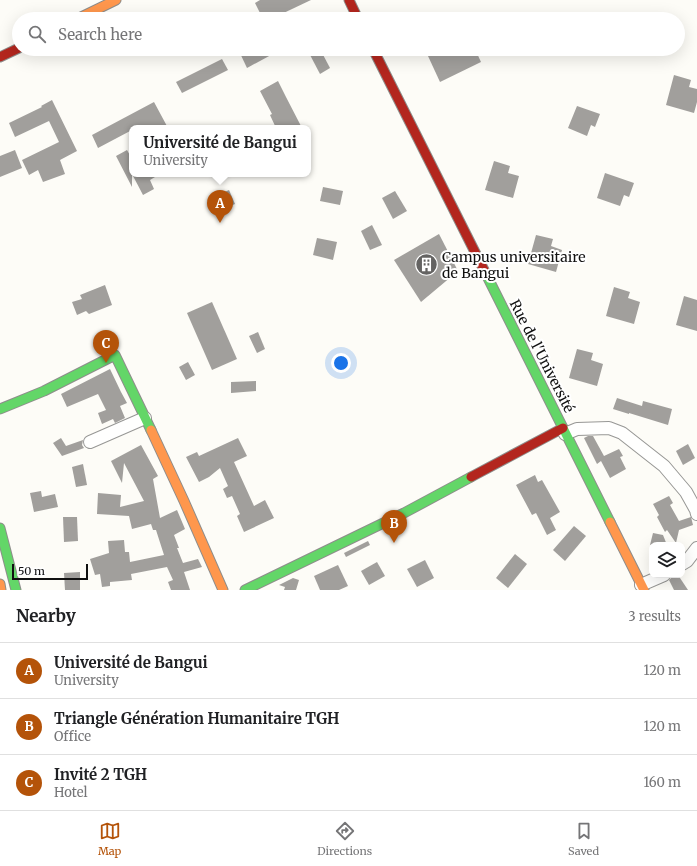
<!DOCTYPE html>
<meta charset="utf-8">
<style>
:root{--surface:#fff;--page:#f2f2f2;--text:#202124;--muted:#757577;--line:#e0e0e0;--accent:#b45309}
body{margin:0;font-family:Merriweather,serif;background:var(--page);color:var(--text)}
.controls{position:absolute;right:12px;bottom:12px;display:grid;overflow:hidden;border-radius:8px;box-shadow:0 4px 16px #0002}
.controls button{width:36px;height:36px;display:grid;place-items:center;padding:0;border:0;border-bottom:1px solid var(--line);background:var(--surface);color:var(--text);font:20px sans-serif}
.scale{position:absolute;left:12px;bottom:10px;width:76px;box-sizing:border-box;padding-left:4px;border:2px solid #111;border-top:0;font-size:11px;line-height:14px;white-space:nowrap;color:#111;-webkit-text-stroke:3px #fff;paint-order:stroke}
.you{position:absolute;left:341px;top:363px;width:14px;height:14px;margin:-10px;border:3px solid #fff;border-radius:50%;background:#1a73e8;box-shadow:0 0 0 6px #1a73e833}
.badge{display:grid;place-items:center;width:26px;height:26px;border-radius:50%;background:var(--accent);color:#fff;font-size:13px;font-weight:700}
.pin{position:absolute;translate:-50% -33px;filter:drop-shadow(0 1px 2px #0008)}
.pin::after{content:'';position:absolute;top:21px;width:14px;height:12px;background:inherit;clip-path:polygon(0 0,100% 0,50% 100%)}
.popup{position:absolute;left:129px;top:125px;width:182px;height:52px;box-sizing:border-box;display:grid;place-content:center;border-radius:8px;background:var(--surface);filter:drop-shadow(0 1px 3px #0005);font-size:13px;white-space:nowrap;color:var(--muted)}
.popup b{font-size:15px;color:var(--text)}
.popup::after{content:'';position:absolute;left:50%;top:100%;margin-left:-8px;border:8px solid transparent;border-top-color:var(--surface)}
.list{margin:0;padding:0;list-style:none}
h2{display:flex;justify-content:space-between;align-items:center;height:52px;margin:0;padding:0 16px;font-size:17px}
h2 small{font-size:13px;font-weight:400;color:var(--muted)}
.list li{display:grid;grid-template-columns:26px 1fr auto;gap:12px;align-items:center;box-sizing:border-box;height:56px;padding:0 16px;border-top:1px solid var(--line)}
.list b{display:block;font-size:15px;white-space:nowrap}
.list p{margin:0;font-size:13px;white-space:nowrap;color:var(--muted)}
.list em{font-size:13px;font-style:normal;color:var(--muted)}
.icon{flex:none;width:22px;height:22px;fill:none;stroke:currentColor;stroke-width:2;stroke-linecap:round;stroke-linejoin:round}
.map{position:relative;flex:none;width:697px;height:590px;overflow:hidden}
.search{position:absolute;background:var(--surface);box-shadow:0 4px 16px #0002;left:12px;right:12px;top:12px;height:44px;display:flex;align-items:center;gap:10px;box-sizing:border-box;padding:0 14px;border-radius:22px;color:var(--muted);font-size:15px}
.sheet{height:220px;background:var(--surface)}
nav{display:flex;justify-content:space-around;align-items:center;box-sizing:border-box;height:56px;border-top:1px solid var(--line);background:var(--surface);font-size:11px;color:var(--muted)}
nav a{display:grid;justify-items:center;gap:2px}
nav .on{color:var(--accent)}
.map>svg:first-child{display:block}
.building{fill:#a19f9c}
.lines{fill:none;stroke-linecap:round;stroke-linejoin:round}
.street-casing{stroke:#979795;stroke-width:14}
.fast-casing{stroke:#8e8d8b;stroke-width:11}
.slow-casing{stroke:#8e8d8b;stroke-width:11}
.jam-casing{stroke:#8e8d8b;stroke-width:11}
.street{stroke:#fffffe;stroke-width:12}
.fast{stroke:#63d668;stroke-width:9}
.slow{stroke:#ff974d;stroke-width:9}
.jam{stroke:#b3261e;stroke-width:9}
.labels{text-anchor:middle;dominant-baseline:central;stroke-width:4;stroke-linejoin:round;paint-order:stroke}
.poi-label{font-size:14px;fill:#111;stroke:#fff;text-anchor:start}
.street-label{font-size:14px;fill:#111;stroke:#fff}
</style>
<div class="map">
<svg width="697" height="590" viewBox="0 0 697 590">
<rect width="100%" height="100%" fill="#fdfcf7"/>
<!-- building -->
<g class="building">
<polygon points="260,0 311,0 271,19 263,19 255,3"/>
<polygon points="238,49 282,49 247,68"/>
<polygon points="317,49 320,49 330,68 320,74 309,53"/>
<polygon points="443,49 475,49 481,62 440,82 428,56"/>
<polygon points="222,59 228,70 182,93 176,82"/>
<polygon points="674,75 691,80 689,87 697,89 697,102 694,113 666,105"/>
<polygon points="278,81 286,97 302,128 276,128 270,115 272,114 260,91"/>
<polygon points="52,100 77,151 60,160 65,174 43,182 38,170 29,175 22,160 59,142 49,121 15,137 9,123 42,107 41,106"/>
<polygon points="154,102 168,128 132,128 132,130 98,148 92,135"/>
<polygon points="577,106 600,114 595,127 591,125 587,136 568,128"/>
<polygon points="15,150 22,168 0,177 0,156"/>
<polygon points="127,150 132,159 132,174 160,174 150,180 154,189 143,195 132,174 132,187 116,156"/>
<polygon points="494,161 510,166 508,173 519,176 513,198 485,190"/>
<polygon points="605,173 634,183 629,197 624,195 620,206 597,198"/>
<polygon points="323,187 343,191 340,205 320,201"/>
<polygon points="229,190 235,204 218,211 213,197"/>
<polygon points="395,191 407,211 393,219 382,198"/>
<polygon points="372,225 382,245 370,250 361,231"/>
<polygon points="439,234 458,271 421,302 394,260"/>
<polygon points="536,235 553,239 551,246 562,250 556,272 528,264"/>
<polygon points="317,238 337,242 333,260 313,255"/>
<polygon points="105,285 112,305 89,314 86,311 77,315 72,302 82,299 80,295"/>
<polygon points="614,287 630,292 628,298 640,302 634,324 606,316"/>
<polygon points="684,296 697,300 697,331 676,325"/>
<polygon points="212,302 237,359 212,370 187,313"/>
<polygon points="258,332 265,349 257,353 249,336"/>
<polygon points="577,349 593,353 591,360 603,364 597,386 569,378"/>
<polygon points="188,362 195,375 186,380 179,367"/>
<polygon points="110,369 121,392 127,403 120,406 125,418 115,423 113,419 102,424 98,413 106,410 98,394 67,407 61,394"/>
<polygon points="256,381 256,391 231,393 231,382"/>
<polygon points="617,398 642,406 643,401 672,409 668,425 629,413 629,414 613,409"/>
<polygon points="588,436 593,436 604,456 619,449 623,456 620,457 626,469 610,478 601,461 597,464 584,438"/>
<polygon points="61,438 66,446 83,440 82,445 84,448 62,456 53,443"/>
<polygon points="238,438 247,456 234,462 254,506 265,500 274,518 244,532 237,516 240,514 232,496 227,498 223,489 228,486 220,468 209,477 199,482 186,457 197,452 199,456"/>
<polygon points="688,444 695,458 683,465 676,451"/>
<polygon points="141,445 158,476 153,479 160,518 177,510 185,529 174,535 179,548 177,548 183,563 198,559 202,567 184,572 190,590 171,590 168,582 173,580 167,567 131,574 132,580 110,582 110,586 102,587 100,574 95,575 90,559 109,553 108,541 124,540 125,552 129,552 130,562 164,555 156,530 153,530 151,524 132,529 129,516 97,514 98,493 121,495 120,507 144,501 124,463 122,483 111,461"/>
<polygon points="83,464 87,485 76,487 72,467"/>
<polygon points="535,475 538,482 542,480 560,512 550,518 556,530 547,535 536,513 532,515 516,485"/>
<polygon points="41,491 42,497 55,494 58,507 34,512 30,493"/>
<polygon points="669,496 673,503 670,505 679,521 691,517 693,525 679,530 676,543 667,530 665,532 657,517 659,515 653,504"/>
<polygon points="63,517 77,517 78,541 64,542"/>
<polygon points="574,526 586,536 565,561 553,550"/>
<polygon points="653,533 663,535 667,545 650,545"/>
<polygon points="368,541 370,545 346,557 344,553"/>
<polygon points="515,554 527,564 508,588 496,578"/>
<polygon points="425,560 434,578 417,587 407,569"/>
<polygon points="377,562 385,576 369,585 361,571"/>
<polygon points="338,565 348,586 339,590 320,590 314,576"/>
<polygon points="80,572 80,590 65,590 64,573"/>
<polygon points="676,575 678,575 688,590 674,590 669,580 671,578"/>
<polygon points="293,578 299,580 296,590 284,590 285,587 279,585"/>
</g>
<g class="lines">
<defs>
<g id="street">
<polyline points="565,434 577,429 609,428 622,433 664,466 686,492 696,510 697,514"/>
<polyline points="90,442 145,418"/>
<polyline points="682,564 687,561 697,548"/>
<polyline points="641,585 664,575"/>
</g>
<g id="fast">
<polyline points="485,272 610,522"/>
<polyline points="0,409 44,391 115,355 151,430"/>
<polyline points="0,528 16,590"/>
<polyline points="245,590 404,513 471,477"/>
</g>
<g id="slow">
<polyline points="77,19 116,0"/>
<polyline points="151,430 184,501 223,590"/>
<polyline points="610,522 644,590"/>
<polyline points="0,584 1,590"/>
</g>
<g id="jam">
<polyline points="349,0 358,19"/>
<polyline points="373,49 485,272"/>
<polyline points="0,57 19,48"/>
<polyline points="471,477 563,428"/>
</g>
</defs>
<!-- street casing -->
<use href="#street" class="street-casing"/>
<!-- fast casing -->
<use href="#fast" class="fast-casing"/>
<!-- slow casing -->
<use href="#slow" class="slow-casing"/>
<!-- jam casing -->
<use href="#jam" class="jam-casing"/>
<!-- street -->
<use href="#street" class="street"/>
<!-- fast -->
<use href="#fast" class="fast"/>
<!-- slow -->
<use href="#slow" class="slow"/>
<!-- jam -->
<use href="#jam" class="jam"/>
</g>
<!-- icons -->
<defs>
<symbol id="building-disc" viewBox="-11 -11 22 22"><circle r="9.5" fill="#646362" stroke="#fff"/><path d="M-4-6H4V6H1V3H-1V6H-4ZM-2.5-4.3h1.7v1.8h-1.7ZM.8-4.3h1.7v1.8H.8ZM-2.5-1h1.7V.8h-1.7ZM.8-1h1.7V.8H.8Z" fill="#fff"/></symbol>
</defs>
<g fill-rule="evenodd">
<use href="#building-disc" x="414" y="252" width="25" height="25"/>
</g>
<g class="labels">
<!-- poi labels -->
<g class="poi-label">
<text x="442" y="257">Campus universitaire<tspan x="442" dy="16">de Bangui</tspan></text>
</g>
<!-- street labels -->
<g class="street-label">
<text transform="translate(542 356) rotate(63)">Rue de l'Université</text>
</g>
</g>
</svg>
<div class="controls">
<button><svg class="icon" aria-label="layers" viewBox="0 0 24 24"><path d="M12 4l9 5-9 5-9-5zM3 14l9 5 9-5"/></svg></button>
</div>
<div class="scale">50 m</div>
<div class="you"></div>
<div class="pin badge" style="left:220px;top:223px">A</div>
<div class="popup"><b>Université de Bangui</b>University</div>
<div class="pin badge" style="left:394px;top:543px">B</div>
<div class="pin badge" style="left:106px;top:363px">C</div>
<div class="search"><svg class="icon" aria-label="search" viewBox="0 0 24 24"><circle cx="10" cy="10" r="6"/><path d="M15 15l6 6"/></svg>Search here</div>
</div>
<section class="sheet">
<h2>Nearby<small>3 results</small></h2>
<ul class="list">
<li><span class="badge">A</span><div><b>Université de Bangui</b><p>University</p></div><em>120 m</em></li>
<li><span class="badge">B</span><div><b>Triangle Génération Humanitaire TGH</b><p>Office</p></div><em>120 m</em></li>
<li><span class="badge">C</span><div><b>Invité 2 TGH</b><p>Hotel</p></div><em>160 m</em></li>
</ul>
</section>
<nav>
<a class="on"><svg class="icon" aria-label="map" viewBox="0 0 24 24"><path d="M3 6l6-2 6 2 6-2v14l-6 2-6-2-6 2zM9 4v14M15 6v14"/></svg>Map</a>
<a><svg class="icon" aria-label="directions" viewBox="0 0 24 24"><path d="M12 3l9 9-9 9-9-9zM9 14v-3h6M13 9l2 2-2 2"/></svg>Directions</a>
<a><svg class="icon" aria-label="saved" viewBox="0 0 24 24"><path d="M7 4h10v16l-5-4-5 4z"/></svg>Saved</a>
</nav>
